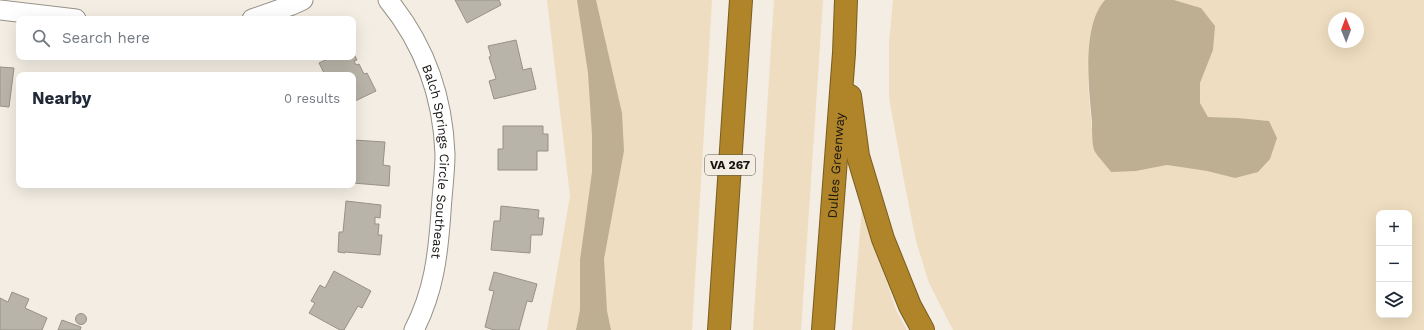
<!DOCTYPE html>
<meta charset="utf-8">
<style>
:root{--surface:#fff;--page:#f2f2f3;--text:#1f2937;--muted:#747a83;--line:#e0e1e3}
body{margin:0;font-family:"Work Sans",sans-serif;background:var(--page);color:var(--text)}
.controls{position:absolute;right:12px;bottom:12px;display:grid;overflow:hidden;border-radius:8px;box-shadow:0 4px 16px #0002}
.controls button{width:36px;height:36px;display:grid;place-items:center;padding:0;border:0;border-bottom:1px solid var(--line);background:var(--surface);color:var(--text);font:20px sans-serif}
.compass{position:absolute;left:1328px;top:12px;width:36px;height:36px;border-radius:50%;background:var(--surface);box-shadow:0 4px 16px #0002;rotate:359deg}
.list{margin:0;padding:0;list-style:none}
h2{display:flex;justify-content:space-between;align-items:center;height:52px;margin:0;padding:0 16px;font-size:17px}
h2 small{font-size:13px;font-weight:400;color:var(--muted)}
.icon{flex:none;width:22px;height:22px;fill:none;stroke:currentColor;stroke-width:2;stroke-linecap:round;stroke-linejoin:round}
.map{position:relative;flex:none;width:1424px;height:330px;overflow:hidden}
.search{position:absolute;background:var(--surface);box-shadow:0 4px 16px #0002;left:16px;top:16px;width:340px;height:44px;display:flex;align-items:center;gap:10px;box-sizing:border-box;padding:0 14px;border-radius:8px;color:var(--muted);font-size:15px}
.panel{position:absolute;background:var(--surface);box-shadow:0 4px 16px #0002;left:16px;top:72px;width:340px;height:116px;border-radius:8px}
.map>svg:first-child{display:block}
.green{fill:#eeddc0;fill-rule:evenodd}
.forest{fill:#beae92}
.building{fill:#b9b4a9;stroke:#979288}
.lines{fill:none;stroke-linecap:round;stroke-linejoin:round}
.street-casing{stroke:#969086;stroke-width:21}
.highway-casing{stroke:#7a5d20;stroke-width:24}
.street{stroke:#fff;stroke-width:19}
.highway{stroke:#b08529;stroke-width:22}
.labels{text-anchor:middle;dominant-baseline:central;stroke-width:3;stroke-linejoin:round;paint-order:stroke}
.shield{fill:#f3ede3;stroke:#58544f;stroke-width:1}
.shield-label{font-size:12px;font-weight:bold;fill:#15130f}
.street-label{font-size:13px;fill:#15130f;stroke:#f3ede3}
</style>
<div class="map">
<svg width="1424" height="330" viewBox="0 0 1424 330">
<rect width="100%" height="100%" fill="#f3ede3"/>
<!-- green -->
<g class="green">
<polygon points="547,0 712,0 692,330 547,330 570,196"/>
<polygon points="774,0 823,0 801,330 753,330"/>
<path d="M 893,0 L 1105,0 C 1077,30 1091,111 1094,150 L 1136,171 L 1167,165 L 1207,171 L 1235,178 L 1269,121 L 1238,118 L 1208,117 L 1200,103 L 1200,83 L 1213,50 L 1201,8 L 1174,0 L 1424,0 L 1424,330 L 953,330 L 929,283 L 916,241 L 905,186 L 889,98 L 889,43 ZM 1334,18 L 1358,18 L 1358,42 L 1334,42 ZM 1379,213 L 1409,213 L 1409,315 L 1379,315 Z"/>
<polygon points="862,207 896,310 907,330 852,330"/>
</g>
<!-- forest -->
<g class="forest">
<polygon points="577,0 596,0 622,113 624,151 604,259 607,311 611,330 576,330 580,310 580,260 592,172 592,135 588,73"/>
<path d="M 1105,0 L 1174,0 L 1201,8 L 1215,26 L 1213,50 L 1200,83 L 1200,103 L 1208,117 L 1238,118 L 1269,121 L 1277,138 L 1270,159 L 1258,172 L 1235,178 L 1207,171 L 1167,165 L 1136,171 L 1111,172 C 1107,166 1097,156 1094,150 C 1092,143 1092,129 1092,122 C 1089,89 1081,26 1105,0 Z"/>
</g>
<!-- building -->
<g class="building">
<polygon points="455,0 499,0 501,5 467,23"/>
<polygon points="516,40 523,70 531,68 536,89 494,99 489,81 496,79 489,57 491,56 488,46"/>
<polygon points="353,52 357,60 354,61 356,65 359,64 364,74 367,73 376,91 353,102 353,75 325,75 319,63 332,57 353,57"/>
<polygon points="0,67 14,68 9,107 0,106"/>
<polygon points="503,126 543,126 543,134 548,134 548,151 537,151 537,170 498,170 498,149 503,149"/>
<polygon points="353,140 385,142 383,165 390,166 389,186 353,183"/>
<polygon points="346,201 381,205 380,218 375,217 375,224 379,224 378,235 382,235 380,255 345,252 345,253 338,252 339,232 343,232"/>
<polygon points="501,206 539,210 538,218 544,218 542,235 531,235 530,253 491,250 494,221 500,221"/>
<polygon points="334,271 371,291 362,308 358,306 344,330 340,330 309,313 315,303 311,301 320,285 325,288"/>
<polygon points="494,272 537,284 532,302 527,301 519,330 494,330 485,327 494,291 489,290"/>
<polygon points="12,292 29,299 25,308 47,318 42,330 0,330 0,298 8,302"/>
<circle cx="81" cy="319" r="5.5"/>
<polygon points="62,320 81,327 80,330 58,330"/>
</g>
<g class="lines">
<defs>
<g id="street">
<path id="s1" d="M 388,0 C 424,44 443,97 445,154 C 445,173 442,193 441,212 C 438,255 434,291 414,330"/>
<polyline points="0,10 76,19"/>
<polyline points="252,19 292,5 303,0"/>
</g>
<g id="highway">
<polyline points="850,96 858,156 883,239 910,306 923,330"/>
<polyline points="719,330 741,0"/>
<path id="s2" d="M 823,330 L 844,53 L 846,0"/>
</g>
</defs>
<!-- street casing -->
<use href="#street" class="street-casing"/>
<!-- highway casing -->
<use href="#highway" class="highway-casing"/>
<!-- street -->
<use href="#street" class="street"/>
<!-- highway -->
<use href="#highway" class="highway"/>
</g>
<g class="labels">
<!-- shield labels -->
<rect class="shield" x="705" y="155" width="50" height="20" rx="3"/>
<g class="shield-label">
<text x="730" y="165">VA 267</text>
</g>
<!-- street labels -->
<g class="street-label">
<text stroke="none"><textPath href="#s1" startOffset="174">Balch Springs Circle Southeast</textPath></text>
<text stroke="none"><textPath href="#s2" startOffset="165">Dulles Greenway</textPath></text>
</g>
</g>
</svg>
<div class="controls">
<button>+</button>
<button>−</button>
<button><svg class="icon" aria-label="layers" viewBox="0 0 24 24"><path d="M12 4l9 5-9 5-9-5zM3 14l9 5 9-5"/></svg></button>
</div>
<svg class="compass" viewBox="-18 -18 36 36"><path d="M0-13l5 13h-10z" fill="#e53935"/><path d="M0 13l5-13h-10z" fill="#747a83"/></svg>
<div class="search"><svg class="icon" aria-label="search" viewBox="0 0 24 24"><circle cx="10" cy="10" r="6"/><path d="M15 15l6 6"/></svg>Search here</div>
<section class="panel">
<h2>Nearby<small>0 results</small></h2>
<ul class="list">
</ul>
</section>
</div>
